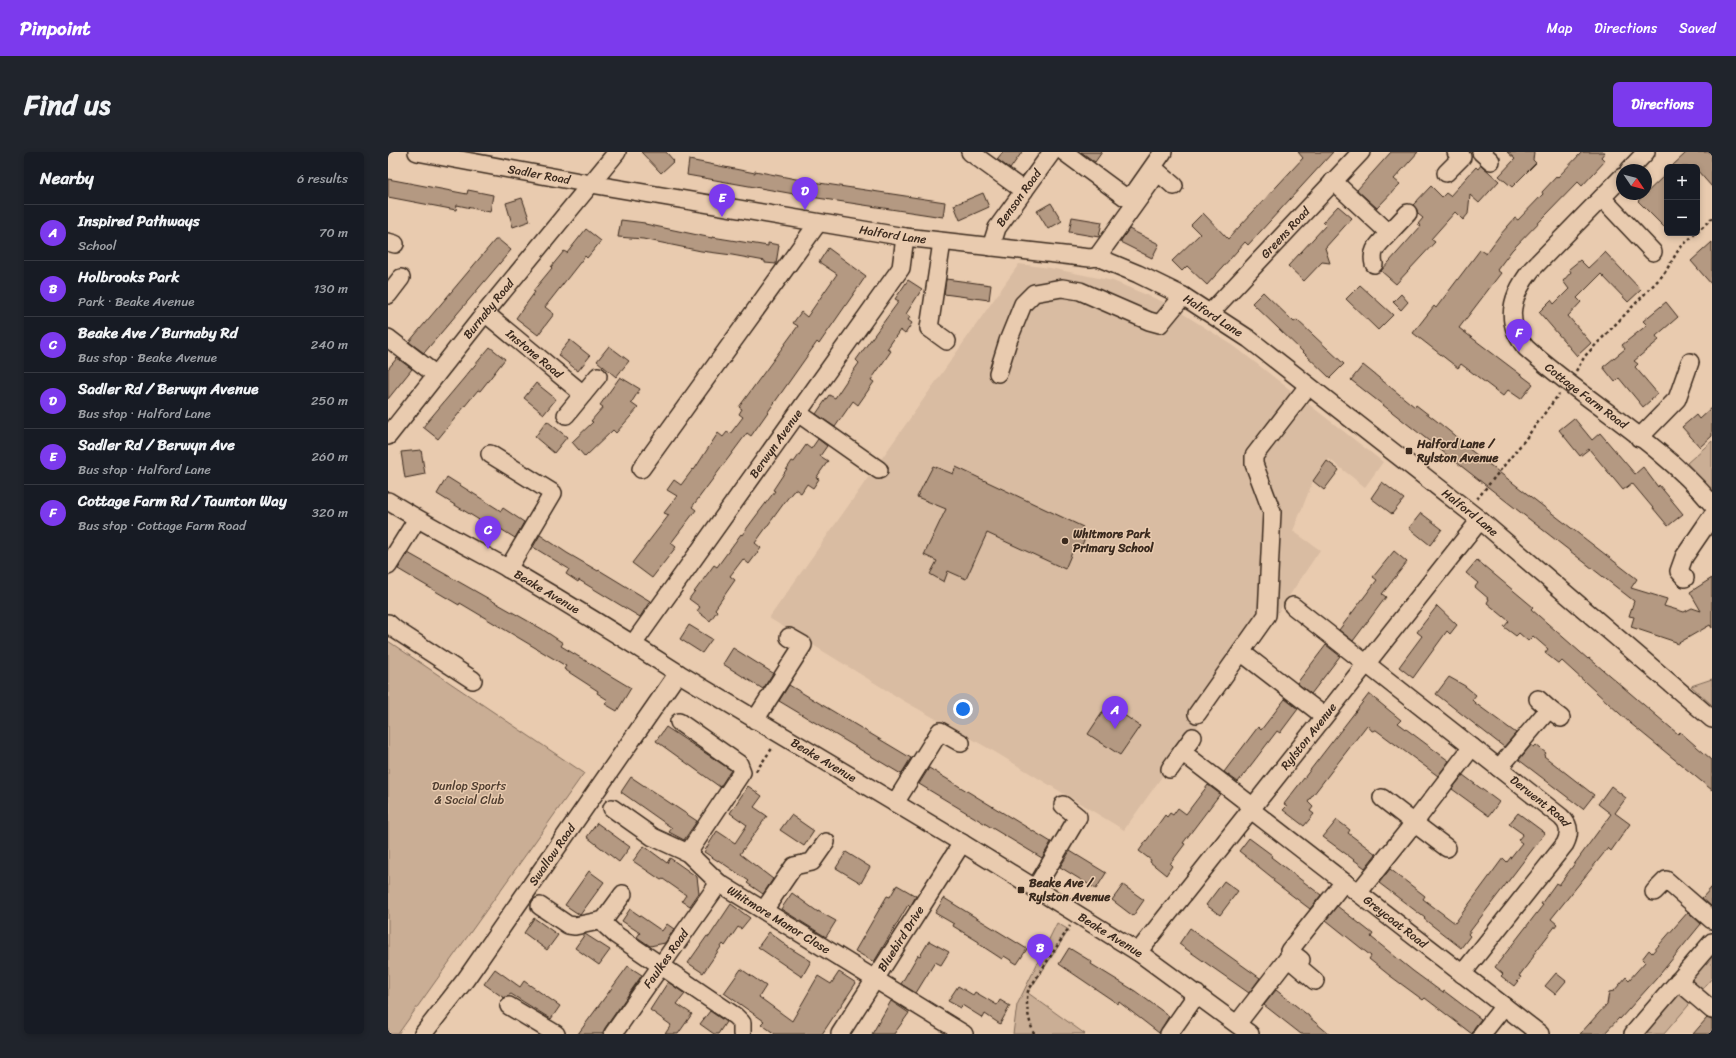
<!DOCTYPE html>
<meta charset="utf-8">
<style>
:root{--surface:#171b24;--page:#20242c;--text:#f1f3f6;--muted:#9ea1a6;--line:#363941;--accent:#7c3aed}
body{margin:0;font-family:Sriracha,sans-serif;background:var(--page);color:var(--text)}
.controls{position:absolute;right:12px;top:12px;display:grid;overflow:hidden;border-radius:6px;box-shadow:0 2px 6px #0003}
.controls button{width:36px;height:36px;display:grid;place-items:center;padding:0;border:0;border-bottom:1px solid var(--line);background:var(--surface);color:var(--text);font:20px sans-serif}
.compass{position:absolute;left:1228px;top:12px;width:36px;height:36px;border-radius:50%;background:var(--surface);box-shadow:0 2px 6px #0003;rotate:125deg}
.you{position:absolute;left:575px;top:557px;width:14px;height:14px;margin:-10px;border:3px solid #fff;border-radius:50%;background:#1a73e8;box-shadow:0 0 0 6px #1a73e833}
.badge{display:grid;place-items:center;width:26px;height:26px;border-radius:50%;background:var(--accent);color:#fff;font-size:13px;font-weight:700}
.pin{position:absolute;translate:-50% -33px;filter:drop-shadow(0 1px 2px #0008)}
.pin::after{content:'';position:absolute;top:21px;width:14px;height:12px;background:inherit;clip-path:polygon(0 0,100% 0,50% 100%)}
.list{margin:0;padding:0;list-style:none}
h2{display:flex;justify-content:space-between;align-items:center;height:52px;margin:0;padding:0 16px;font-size:17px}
h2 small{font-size:13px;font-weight:400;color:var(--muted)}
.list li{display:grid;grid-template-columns:26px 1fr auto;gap:12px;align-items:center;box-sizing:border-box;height:56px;padding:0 16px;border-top:1px solid var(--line)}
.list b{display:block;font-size:15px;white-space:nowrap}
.list p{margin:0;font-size:13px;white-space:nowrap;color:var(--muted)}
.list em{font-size:13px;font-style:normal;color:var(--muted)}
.map{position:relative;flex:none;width:1324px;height:882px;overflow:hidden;border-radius:6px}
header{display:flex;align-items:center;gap:24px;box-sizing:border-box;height:56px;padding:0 20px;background:var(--accent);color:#fff}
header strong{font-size:19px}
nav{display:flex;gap:22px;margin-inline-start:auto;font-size:14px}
.intro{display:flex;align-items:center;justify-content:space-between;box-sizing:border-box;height:96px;padding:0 24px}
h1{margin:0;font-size:28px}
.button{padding:10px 18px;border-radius:6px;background:var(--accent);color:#fff;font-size:14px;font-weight:700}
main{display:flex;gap:24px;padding:0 24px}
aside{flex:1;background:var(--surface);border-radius:6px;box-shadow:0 2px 6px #0003}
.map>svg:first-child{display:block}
.built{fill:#d9bca2}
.green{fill:#caae95;stroke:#826c5a}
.building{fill:#b49982;stroke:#3b2a1e}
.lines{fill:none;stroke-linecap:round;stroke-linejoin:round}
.minor-casing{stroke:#3b2a1e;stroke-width:20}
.path{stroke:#3b2a1e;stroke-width:2.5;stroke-dasharray:3 3;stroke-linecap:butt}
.minor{stroke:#e9cbaf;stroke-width:17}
.poi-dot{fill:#3b2a1e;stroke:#e9cbaf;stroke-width:1.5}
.labels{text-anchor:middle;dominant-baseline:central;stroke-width:3;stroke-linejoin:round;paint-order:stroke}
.street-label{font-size:12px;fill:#3b2a1e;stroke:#e9cbaf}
.poi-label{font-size:12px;font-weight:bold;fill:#3b2a1e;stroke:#e9cbaf;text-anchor:start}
.park-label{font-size:12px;fill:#503e30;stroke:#e9cbaf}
</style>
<header>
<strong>Pinpoint</strong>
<nav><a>Map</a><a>Directions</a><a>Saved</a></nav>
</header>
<div class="intro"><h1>Find us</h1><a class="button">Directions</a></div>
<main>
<aside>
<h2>Nearby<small>6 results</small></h2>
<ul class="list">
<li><span class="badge">A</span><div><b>Inspired Pathways</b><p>School</p></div><em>70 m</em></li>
<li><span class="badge">B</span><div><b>Holbrooks Park</b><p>Park · Beake Avenue</p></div><em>130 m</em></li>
<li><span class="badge">C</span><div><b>Beake Ave / Burnaby Rd</b><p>Bus stop · Beake Avenue</p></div><em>240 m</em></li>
<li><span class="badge">D</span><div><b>Sadler Rd / Berwyn Avenue</b><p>Bus stop · Halford Lane</p></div><em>250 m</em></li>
<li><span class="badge">E</span><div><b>Sadler Rd / Berwyn Ave</b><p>Bus stop · Halford Lane</p></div><em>260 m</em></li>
<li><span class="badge">F</span><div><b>Cottage Farm Rd / Taunton Way</b><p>Bus stop · Cottage Farm Road</p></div><em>320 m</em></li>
</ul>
</aside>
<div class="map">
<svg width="1324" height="882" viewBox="0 0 1324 882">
<rect width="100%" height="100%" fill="#e9cbaf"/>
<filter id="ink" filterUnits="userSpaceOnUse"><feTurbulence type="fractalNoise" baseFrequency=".025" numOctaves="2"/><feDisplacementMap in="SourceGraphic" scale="8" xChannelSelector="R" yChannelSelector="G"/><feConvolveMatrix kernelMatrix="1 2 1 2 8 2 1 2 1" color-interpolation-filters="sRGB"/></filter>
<g filter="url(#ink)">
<!-- built -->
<polygon class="built" points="631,112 662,116 725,129 778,151 846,194 995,310 977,335 941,307 925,329 905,379 932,398 881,474 736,678 607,600 516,549 381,466"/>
<!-- green -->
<g class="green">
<polygon points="1324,289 1324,339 1299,311"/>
<polygon points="0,489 196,621 10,882 0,882"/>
<polygon points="1324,527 1324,553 1303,534"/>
<polygon points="669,771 681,778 640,841 697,882 625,882 629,853"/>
<polygon points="1324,800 1324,826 1276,882 1254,882"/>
</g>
<!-- building -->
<g class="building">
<polygon points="253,0 278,0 286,9 273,21"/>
<polygon points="615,0 634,0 622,17 609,7"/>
<polygon points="693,0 714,0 707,10"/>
<polygon points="910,0 945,0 860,93 857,90 819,133 799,114 794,119 784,109 812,82 803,73 815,61 840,87 915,6"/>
<polygon points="1003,0 1030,0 1006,27 1012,32 989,56 969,38"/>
<polygon points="1119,0 1146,0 1145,8 1148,11 1124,35 1111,24 1127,7"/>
<polygon points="1194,0 1217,0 1213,5 1217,9 1194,34 1190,30 1124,98 1109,118 1113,121 1071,176 1145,232 1133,247 1120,238 1115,244 1073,212 1070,216 1025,181 1046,154 1048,156 1092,98 1098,102 1112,83 1127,66 1130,68 1155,42 1154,40 1169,24 1170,25"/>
<polygon points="1299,0 1324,0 1324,35 1309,18 1309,15 1283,15"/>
<polygon points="301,8 367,21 367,19 418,29 557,50 555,65 423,45 299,23"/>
<polygon points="1093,13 1111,29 1091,51 1082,43 1080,62 1075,68 1067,60 1043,87 1047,90 1008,132 993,119 1033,74 1030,72 1035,66 1030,62 1029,58 1025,53 1043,34 1054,45 1058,41 1062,44 1088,15 1090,17"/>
<polygon points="1279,21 1279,78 1250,49"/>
<polygon points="0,27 79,42 80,38 105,43 102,60 69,53 68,58 0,45"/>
<polygon points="595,41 601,55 572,68 566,53"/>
<polygon points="134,46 142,69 125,75 118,51"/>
<polygon points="663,51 674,69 660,77 649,59"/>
<polygon points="950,54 964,66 937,96 942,111 934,110 916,129 900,114 938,73 935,70"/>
<polygon points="684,65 714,70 711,85 681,80"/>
<polygon points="233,68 257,71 257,72 324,86 324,85 380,94 380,91 391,93 388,112 377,111 377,109 344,103 313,99 255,87 230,85"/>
<polygon points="198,77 213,89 199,106 197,104 157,155 166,162 150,183 128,166 147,140 145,139 164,116 163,115 176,99 179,101"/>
<polygon points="741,77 771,92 764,106 732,90"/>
<polygon points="107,88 111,88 123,98 36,201 21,190"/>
<polygon points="1324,90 1324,133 1303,109"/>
<polygon points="440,96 478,124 431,192 429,190 363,284 359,281 304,355 308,358 283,391 288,395 264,426 244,411 281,363 276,361 289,344 279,338 286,328 293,333 305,317 306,318 330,281 335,285 339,280 342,282 355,265 351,262 354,257 351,255 410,174 405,171 413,160 419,165 449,122 431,110"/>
<polygon points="1217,100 1253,138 1240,150 1213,122 1189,146 1193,150 1180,164 1203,191 1189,204 1151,160 1163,148 1166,152 1181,137 1175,129 1183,120 1181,117 1192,108 1200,116"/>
<polygon points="558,127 603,133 601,148 556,142"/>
<polygon points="520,128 534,137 518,162 522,165 520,168 524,171 517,182 512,178 499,197 503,199 483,228 486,230 470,253 465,249 447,275 428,262 441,243 447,246 459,228 471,211 468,208 511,149 507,147"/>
<polygon points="972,133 1005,163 990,178 958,147"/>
<polygon points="875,140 906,170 909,168 956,212 942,226 864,151"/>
<polygon points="1013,142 1020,150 1013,158 1005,150"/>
<polygon points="1278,150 1290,165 1268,184 1271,188 1246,209 1250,212 1247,215 1270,242 1255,255 1231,226 1227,230 1215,215 1237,197 1234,193 1259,173 1255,169"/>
<polygon points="182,188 202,204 190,219 170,203"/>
<polygon points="221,194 241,209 228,225 209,209"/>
<polygon points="102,195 117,207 100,229 92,239 90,238 50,287 35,275"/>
<polygon points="9,206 24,217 0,247 0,217"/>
<polygon points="975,213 1027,255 1028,253 1050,270 1077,292 1076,293 1249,427 1243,436 1279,447 1276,454 1296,460 1304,456 1313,459 1302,440 1324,426 1324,476 1322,473 1289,492 1288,490 1243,475 1246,465 1241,464 1246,449 963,228"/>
<polygon points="232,225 252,237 243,251 250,256 228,281 225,278 197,305 184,290 205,270 203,269 215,255 212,253"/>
<polygon points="148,231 168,247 156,262 136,246"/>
<polygon points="1324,255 1324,284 1312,295 1294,275 1308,263 1311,267"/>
<polygon points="1186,266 1204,288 1212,281 1247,322 1255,315 1270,335 1271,333 1295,362 1280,374 1244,331 1235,338 1201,297 1192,304 1171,278"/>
<polygon points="159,269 179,285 166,301 147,285"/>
<polygon points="430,287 439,294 432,304 440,309 428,326 431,327 425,336 419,332 413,341 407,337 399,347 367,391 373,396 361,412 355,407 342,424 347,428 327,457 329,459 322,469 309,459 312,455 301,447 326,413 329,415 353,382 354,383 368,364 387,339 385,338 404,309 406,310 418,293 423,297"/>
<polygon points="33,298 37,322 17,326 13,300"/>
<polygon points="939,309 951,318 936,338 925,329"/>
<polygon points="545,314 565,322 568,315 695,375 692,379 698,383 692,398 686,396 677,417 599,381 578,427 560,419 556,430 542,422 549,409 536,403 558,357 529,345"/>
<polygon points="59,325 113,359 115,356 136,370 127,386 103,371 101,374 49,342"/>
<polygon points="994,330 1016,347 1004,362 983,346"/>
<polygon points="1033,361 1054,377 1042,393 1021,376"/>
<polygon points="152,383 179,401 210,419 211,418 262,449 252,465 191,428 190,430 178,422 181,417 145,395"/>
<polygon points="1006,399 1019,410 994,442 998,445 965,489 951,478 989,428 985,425"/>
<polygon points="20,401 154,477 175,491 173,494 243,536 229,559 217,552 220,548 209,541 210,539 176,517 178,514 72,451 71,453 10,417"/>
<polygon points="1089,408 1145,455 1143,457 1200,507 1201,506 1290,582 1292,580 1324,608 1324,638 1242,571 1174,509 1171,512 1157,501 1160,497 1145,484 1140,489 1131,481 1128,484 1116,475 1121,469 1099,451 1101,447 1087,435 1090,431 1078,421"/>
<polygon points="1049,454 1069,473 1062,482 1059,479 1025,526 1011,515 1034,484 1029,480"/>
<polygon points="301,473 324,487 314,501 292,487"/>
<polygon points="938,493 952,504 923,542 909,531"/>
<polygon points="345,496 385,521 375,537 335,512"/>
<polygon points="1061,525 1077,534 1088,543 1084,548 1087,551 1128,581 1116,595 1048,542"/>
<polygon points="401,533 523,606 513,622 391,549"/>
<polygon points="981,542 1013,568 1010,571 1061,609 1050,624 988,578 984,579 979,573 922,647 920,650 925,655 922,659 926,662 916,674 895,658 899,654 896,652"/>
<polygon points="897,547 910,557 892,581 889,579 850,630 836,620 870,575 873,578"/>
<polygon points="720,552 752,574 732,603 700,582"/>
<polygon points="278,575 343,618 332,635 268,589"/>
<polygon points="1143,593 1146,595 1148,593 1158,601 1156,604 1206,643 1195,657 1131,608"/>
<polygon points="541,616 663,690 654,706 531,632"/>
<polygon points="1075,623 1111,650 1101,664 1064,637"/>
<polygon points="243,625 309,669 296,688 281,680 284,676 233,640"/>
<polygon points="820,633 832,642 795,691 797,692 782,712 784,714 778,723 762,710 763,708 751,699 777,663 779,665 782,661 785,663 790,656 798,662"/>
<polygon points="360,634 374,644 366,655 379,664 352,702 385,727 375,742 359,731 361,729 330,708 330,709 316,700 329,679 347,691 359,673 342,661"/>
<polygon points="1223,634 1238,646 1227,661 1242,672 1223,699 1220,696 1163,767 1169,772 1145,803 1146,804 1131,824 1133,825 1126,834 1113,824 1115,822 1107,815 1155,753 1153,752 1168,731 1171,733 1223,662 1210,652"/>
<polygon points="1130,661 1157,681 1080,782 1082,784 1073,796 1036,767 1037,766 991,731 1002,717 1037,744 1035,747 1067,771 1115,706 1119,710 1134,691 1130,688 1135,682 1121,672"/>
<polygon points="403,663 426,679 416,694 392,678"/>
<polygon points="949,668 962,678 960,681 988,702 977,716 935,685"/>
<polygon points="209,671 242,695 231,710 199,685"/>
<polygon points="861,686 884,703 883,705 933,743 922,757 885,729 886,727 851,699"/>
<polygon points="256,694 279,711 282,706 309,725 311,741 302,754 294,749 298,743 275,727 273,728 245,709"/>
<polygon points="682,699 718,721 708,737 672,715"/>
<polygon points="458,700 482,715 473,731 448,716"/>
<polygon points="201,719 216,730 192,763 177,753"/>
<polygon points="836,729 850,739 832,763 818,753"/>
<polygon points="509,733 528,744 522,755 520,753 486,810 467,799 499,744 502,745"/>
<polygon points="735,733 756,748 745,764 724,748"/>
<polygon points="1324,735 1324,755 1314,746"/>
<polygon points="404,741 430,760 430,759 448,769 438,785 393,757"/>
<polygon points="556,746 639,797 629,812 616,804 614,807 591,792 591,790 565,774 566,772 547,761"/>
<polygon points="343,752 362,766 353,777 350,775 337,794 335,792 315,821 300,811 319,784 321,785"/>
<polygon points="949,754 985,782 983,785 1025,819 1055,841 1056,839 1093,867 1086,876 1084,882 1037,846 1035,848 1001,823 981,807 983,804 938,768"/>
<polygon points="242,757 274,779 279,772 286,777 277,791 262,794 249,785 252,781 234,769"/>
<polygon points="1300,760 1313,772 1268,827 1232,867 1231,866 1216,882 1192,882 1219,852 1221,840 1226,839 1238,825 1241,828 1257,810 1254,807 1261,798 1264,801"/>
<polygon points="146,766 170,783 159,798 136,781"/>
<polygon points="802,776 872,826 861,841 791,792"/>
<polygon points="381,780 397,792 397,793 423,809 414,825 370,795"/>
<polygon points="197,782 222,798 211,813 187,796"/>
<polygon points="541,789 561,800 553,813 547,810 528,841 513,832 530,803 532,804"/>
<polygon points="681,796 704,810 703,812 747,839 781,864 771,881 731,850 730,852 671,812"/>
<polygon points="240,814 254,823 217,876 214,882 190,882"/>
<polygon points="107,817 132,835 136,829 172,854 163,867 123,842 116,846 96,832"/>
<polygon points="353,817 378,834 371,845 404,869 430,824 443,832 451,820 468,831 434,882 387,882 373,872 376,869 336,841"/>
<polygon points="1168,821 1178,829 1167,842 1157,834"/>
<polygon points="280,830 297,842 289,852 304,862 290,882 277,882 283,873 262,858"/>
<polygon points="570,834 585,843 587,840 609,853 612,848 622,854 612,872 597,862 595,866 574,853 573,856 560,849"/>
<polygon points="888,838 921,864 921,865 941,882 913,882 876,853"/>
<polygon points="503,849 521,861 506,882 484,882"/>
<polygon points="322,859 338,870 330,882 326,882 312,872"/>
<polygon points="1319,866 1324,868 1324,882 1305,882"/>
</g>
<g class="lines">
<defs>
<g id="minor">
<path id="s1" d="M 29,0 L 203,32 L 517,85 L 702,106 L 709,105 L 750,122 L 795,144 L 861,187 L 1092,368 L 1324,567"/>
<polyline points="582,0 636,39"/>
<polyline points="676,0 737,45 747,40 775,0"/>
<polyline points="1093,0 1103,9"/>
<polyline points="1241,18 1258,0"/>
<polyline points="1058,21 1074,5 1068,0"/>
<path id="s2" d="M 1234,25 L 1144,117 C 1124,142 1115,169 1138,196 C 1198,250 1272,290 1324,352"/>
<path d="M 945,29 L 1001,81 C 992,92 982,97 986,112"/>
<polyline points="1214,46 1265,100"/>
<polyline points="1001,81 1020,61"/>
<polyline points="0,90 7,92"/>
<polyline points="554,90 541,176 559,189"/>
<path id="s3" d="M 603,95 L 609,76 L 664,0"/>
<polyline points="709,105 770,20 786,34"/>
<polyline points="0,143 13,126"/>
<path id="s4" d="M 97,161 L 195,242"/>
<path id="s5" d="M 822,161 L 973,0"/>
<polyline points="0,186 48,223"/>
<polyline points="610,221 620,189 635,152 646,141 674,136 692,139 761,169 772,172 795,144"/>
<polyline points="410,261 491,318"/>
<polyline points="178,263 210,224"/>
<path id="s6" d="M 0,284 L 97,161 L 229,0"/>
<polyline points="1251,286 1289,247 1302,210"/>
<polyline points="102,302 165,341 120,417"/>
<polyline points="253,317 430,71"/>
<path id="s7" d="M 0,349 C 39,373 79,394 119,416 C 177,450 234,485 290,521 L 574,691 L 750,800 L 862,882"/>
<polyline points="0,414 29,367"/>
<polyline points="1297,426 1291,419 1296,405 1324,364"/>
<path id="s8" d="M 905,454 L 1173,665 C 1182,673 1182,682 1177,692 L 1074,822"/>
<polyline points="0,471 8,478 85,528"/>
<path id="s9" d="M 245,492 L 513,116 L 517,85"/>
<polyline points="853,500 936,564"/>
<polyline points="1150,547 1161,557"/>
<polyline points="809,562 879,463 884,360 866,312 866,304 920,234"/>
<polyline points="367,568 415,493 401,485"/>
<polyline points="291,570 351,612 354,620 300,701"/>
<polyline points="794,600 805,585"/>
<polyline points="1111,616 1161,557 1173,566"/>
<polyline points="782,617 794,600 864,654"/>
<polyline points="994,646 1026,671 1084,595"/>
<polyline points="507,651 552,579 573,591"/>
<path id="s10" d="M 224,656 L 265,685 L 300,701 L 331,731 L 576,882"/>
<path id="s11" d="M 862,657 L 1152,882"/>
<polyline points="647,737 690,665 675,653"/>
<polyline points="1266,740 1278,728 1324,768"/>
<polyline points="970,741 1026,671 1059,696"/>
<polyline points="152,754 180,773 187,774 216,768 235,742"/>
<polyline points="376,758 406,714 424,710 438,690"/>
<polyline points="216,768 217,773 228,783 347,864 354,871 354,882"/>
<path id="s12" d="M 750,800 L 1092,368"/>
<polyline points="913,808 901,799 956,730"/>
<polyline points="1290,829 1324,858"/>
<polyline points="121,854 168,882"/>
<polyline points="849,872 900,806 927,829"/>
<path id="s13" d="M 35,882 L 78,827 L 290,521"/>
<path id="s14" d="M 225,882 L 331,731"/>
<path id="s15" d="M 452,882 L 574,691"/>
<polyline points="781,882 809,842"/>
<polyline points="1094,882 1116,854"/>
<polyline points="1245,882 1324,790"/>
</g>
</defs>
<!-- minor casing -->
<use href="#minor" class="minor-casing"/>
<!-- path -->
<g class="path">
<polyline points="1309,80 1324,66"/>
<polyline points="1188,219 1197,204 1276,122 1291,97 1308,81"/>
<polyline points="1089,347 1136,289 1171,242"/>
<polyline points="368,619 385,595"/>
<path d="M 646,882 C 641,869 637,853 640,839 L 682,774"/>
</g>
<!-- minor -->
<use href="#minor" class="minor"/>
</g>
</g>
<!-- markers -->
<g class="poi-dot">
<rect x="1017" y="295" width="8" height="8" rx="2"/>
<circle cx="677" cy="389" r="4"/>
<rect x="629" y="734" width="8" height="8" rx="2"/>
</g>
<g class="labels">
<!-- street labels -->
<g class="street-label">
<text stroke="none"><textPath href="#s1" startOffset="124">Sadler Road</textPath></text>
<text stroke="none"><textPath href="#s3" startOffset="57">Benson Road</textPath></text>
<text stroke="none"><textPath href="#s5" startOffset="110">Greens Road</textPath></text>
<text stroke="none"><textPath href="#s1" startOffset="483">Halford Lane</textPath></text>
<text stroke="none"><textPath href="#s6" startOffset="162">Burnaby Road</textPath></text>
<text stroke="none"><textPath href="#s1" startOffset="819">Halford Lane</textPath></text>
<text stroke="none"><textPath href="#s4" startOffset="64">Instone Road</textPath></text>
<text stroke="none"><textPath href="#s2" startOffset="293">Cottage Farm Road</textPath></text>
<text stroke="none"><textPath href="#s9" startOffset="246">Berwyn Avenue</textPath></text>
<text stroke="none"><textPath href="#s1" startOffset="1143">Halford Lane</textPath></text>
<text stroke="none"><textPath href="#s7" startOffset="183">Beake Avenue</textPath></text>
<text stroke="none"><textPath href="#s12" startOffset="275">Rylston Avenue</textPath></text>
<text stroke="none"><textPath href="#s7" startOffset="507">Beake Avenue</textPath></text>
<text stroke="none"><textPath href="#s8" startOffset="315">Derwent Road</textPath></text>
<text stroke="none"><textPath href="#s13" startOffset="221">Swallow Road</textPath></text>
<text stroke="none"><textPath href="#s10" startOffset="202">Whitmore Manor Close</textPath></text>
<text stroke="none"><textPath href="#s11" startOffset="184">Greycoat Road</textPath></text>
<text stroke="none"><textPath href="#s7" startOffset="843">Beake Avenue</textPath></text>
<text stroke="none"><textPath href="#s15" startOffset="113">Bluebird Drive</textPath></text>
<text stroke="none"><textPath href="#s14" startOffset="92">Faulkes Road</textPath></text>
</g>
<!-- poi labels -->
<g class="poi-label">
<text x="1029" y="292">Halford Lane /<tspan x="1029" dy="14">Rylston Avenue</tspan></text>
<text x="685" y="382">Whitmore Park<tspan x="685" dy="14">Primary School</tspan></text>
<text x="641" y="731">Beake Ave /<tspan x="641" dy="14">Rylston Avenue</tspan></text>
</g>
<!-- park labels -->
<g class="park-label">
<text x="81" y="634">Dunlop Sports<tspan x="81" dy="14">&amp; Social Club</tspan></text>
</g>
</g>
</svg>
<div class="controls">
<button>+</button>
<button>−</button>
</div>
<svg class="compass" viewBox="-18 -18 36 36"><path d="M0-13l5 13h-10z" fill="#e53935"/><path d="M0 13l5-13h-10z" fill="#9ea1a6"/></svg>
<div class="you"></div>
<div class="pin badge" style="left:727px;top:577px">A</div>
<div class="pin badge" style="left:652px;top:815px">B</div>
<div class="pin badge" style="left:100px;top:397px">C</div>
<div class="pin badge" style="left:417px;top:58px">D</div>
<div class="pin badge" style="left:334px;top:65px">E</div>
<div class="pin badge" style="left:1131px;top:200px">F</div>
</div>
</main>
